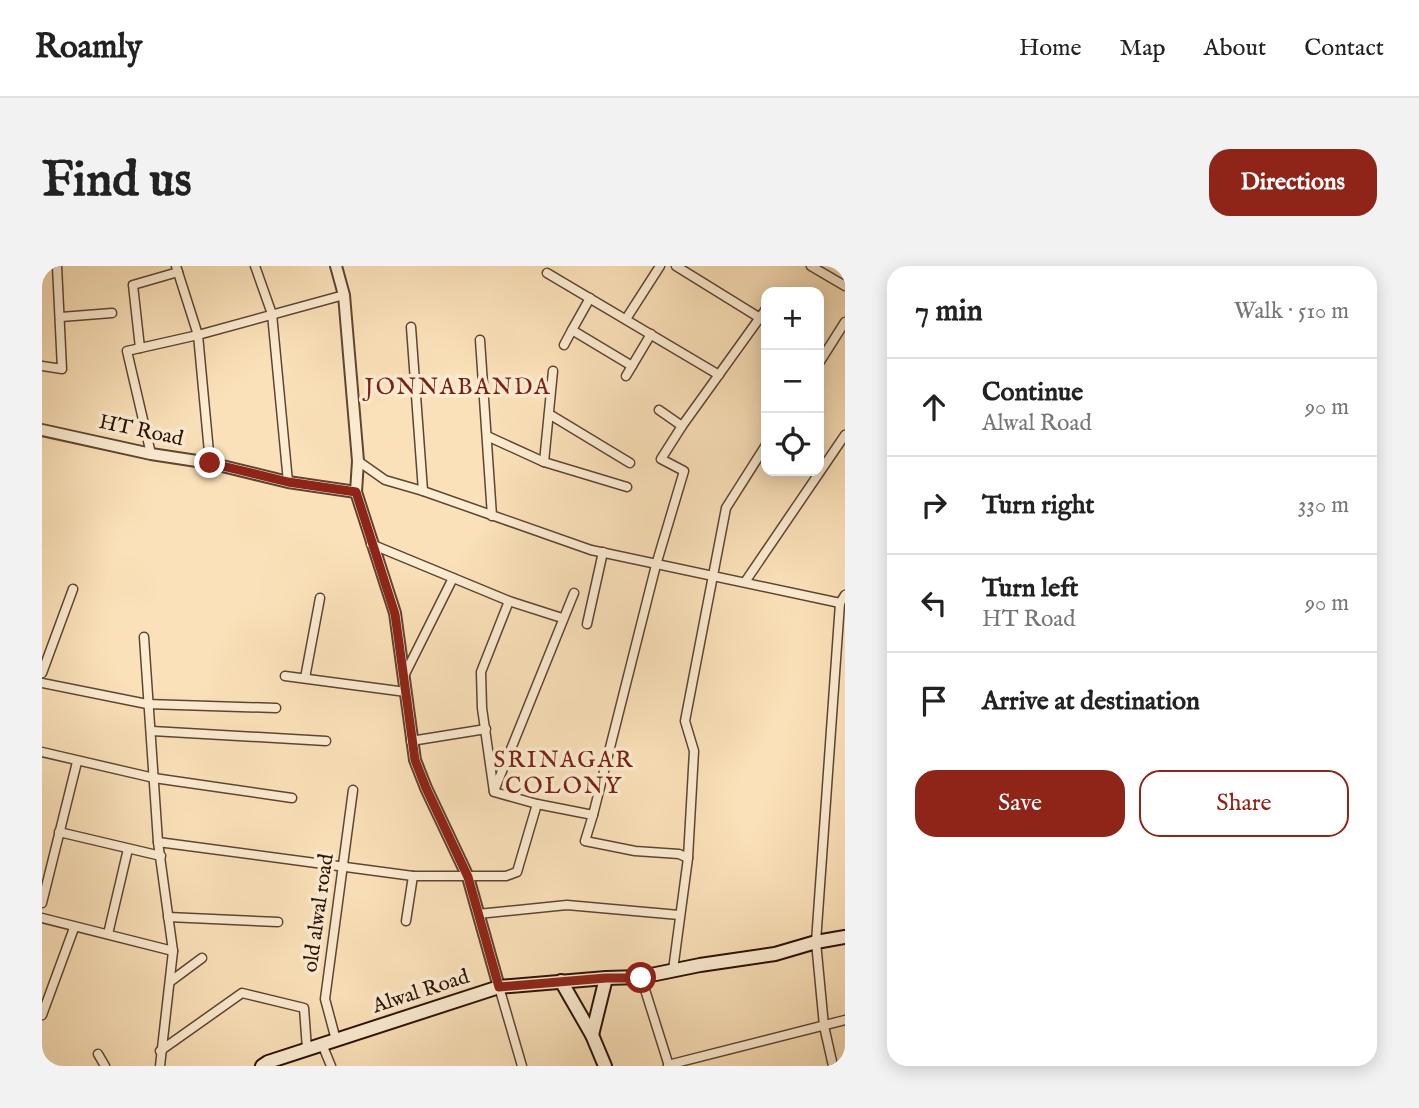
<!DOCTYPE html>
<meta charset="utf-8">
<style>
:root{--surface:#fff;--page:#f2f2f2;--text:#222;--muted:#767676;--line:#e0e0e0;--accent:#8f2418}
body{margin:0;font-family:"IM FELL English",serif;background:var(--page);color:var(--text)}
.controls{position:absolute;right:21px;top:21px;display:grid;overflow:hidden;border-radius:14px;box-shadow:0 4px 18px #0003}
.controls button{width:63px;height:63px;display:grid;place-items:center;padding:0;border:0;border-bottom:2px solid var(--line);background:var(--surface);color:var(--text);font:35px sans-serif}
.stop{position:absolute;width:21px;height:21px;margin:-16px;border:5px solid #8f2418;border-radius:50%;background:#fff}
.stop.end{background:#8f2418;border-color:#fff;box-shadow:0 2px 7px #0008}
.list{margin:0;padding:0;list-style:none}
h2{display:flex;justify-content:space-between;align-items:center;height:91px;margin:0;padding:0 28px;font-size:30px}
h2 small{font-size:23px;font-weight:400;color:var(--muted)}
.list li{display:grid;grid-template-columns:46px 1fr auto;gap:21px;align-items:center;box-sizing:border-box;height:98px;padding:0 28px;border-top:2px solid var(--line)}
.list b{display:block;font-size:26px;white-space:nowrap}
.list p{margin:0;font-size:23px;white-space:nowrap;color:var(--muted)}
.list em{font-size:23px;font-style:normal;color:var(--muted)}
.actions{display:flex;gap:14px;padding:21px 28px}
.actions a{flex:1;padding:16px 0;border:2px solid var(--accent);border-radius:21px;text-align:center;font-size:24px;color:var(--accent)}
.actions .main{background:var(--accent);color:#fff}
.icon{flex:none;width:38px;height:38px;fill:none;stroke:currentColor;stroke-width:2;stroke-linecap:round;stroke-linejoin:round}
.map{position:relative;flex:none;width:803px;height:800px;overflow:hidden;border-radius:21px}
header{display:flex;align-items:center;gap:42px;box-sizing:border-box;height:98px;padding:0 35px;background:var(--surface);border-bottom:2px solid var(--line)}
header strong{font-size:33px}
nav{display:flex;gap:38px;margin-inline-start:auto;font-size:24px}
.intro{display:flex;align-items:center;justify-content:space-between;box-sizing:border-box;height:168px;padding:0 42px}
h1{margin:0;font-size:49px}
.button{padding:18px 32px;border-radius:21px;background:var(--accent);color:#fff;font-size:24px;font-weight:700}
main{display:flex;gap:42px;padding:0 42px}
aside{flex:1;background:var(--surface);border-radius:21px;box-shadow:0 4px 18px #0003}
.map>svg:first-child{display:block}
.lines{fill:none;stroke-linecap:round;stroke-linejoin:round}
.minor-casing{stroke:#5e4532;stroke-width:11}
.tertiary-casing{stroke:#5e4532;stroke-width:14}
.secondary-casing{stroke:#291105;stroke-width:16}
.minor{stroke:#fcecd2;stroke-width:8}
.tertiary{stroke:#fcecd2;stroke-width:10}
.secondary{stroke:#fcecd2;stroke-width:12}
.route{stroke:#8f2418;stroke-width:9}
.labels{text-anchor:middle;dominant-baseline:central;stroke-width:7;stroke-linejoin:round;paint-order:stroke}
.street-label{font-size:21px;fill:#291105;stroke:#fcecd2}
.neighbourhood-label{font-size:23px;letter-spacing:2px;fill:#7a1f14;stroke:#fcecd2}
</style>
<header>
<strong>Roamly</strong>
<nav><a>Home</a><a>Map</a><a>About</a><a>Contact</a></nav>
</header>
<div class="intro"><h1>Find us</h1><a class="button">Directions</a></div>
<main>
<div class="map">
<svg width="803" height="800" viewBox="0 0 803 800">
<rect width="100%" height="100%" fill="#fbe1b9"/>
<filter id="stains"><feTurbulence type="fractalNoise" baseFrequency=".00286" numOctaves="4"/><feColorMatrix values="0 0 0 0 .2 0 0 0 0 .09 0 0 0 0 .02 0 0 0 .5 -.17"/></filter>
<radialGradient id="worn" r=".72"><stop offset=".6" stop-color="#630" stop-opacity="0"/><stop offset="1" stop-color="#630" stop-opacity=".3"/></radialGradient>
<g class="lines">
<defs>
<g id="minor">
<polyline points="134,0 156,69 168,197"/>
<polyline points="213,0 230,48 246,216"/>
<polyline points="634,0 718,52"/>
<polyline points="769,0 803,20"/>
<polyline points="505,7 677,109"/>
<polyline points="548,32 530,64 590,100"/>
<polyline points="19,51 70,47"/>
<polyline points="584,53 618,0"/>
<polyline points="369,61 381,225"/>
<polyline points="438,74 450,250"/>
<polyline points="522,79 530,64"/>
<polyline points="98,82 91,19 136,6"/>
<polyline points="777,97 803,56"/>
<polyline points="0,100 20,103 15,0"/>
<polyline points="584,110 609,68"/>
<polyline points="617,144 640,160"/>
<polyline points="507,148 588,197"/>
<polyline points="445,170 502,196 585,221"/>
<polyline points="109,188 85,85 156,69 302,29"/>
<polyline points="316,195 343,214 381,225 549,284 798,337"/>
<polyline points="502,196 511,105"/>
<polyline points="329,278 467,335 520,352"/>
<polyline points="703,316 803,169"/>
<polyline points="467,335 439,406 440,442 452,526 495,538 551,549 543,575 593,585 637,588 646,592"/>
<polyline points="545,358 561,286"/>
<polyline points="102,371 116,576 131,685 118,800"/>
<polyline points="0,407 31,323"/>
<polyline points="243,410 364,426"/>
<polyline points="362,410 411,312"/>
<polyline points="263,412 278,332"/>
<polyline points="0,417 105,438 234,442"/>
<polyline points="110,465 284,475"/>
<polyline points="369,475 444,463"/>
<polyline points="0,486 112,512 250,532"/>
<polyline points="452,525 532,327"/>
<polyline points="551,549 614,299 642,205 619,193 640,160 724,43"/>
<polyline points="17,566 119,590"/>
<polyline points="116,576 371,610 464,610 475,606 495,538"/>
<polyline points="0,637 35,496"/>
<polyline points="436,648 525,639 637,649"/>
<polyline points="126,651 236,656"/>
<polyline points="0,652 131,685"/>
<polyline points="364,655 371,610"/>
<polyline points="66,668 86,583"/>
<polyline points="631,704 646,592 652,485 643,455 684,242 724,179"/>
<polyline points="599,711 627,800"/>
<polyline points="129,715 160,692"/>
<polyline points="457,721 480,800"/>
<polyline points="0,749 32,662"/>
<polyline points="294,774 283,733 311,524"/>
<polyline points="280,778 289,800"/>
<polyline points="118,785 200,727 262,742 265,783"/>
<polyline points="56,788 63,800"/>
<polyline points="626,799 803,754"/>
<polyline points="791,800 782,760 774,676 798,337 803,329"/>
</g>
<g id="tertiary">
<polyline points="294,0 302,29 316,195 314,226 353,347 373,494 384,522 426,611 457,721"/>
<polyline points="0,164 109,188 168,197 246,216 314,226"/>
</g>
<g id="secondary">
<polyline points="519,715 550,769 563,800"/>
<polyline points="550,769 564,712"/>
<polyline points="220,800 226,796 457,721 564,712 599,711 658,699 733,688 774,676 803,671"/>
</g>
</defs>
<!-- minor casing -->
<use href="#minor" class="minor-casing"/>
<!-- tertiary casing -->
<use href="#tertiary" class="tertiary-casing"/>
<!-- secondary casing -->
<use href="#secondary" class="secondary-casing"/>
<!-- minor -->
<use href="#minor" class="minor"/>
<!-- tertiary -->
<use href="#tertiary" class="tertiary"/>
<!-- secondary -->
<use href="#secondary" class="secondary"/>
</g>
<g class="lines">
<!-- route -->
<polyline class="route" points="168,197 246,216 314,226 353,348 373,494 384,522 426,611 457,721 564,712 599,712"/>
</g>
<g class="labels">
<!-- street labels -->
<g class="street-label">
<text transform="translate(99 165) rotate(12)">HT Road</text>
<text transform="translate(277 647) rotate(-82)">old alwal road</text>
<text transform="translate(379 726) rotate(-18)">Alwal Road</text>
</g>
<!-- neighbourhood labels -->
<g class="neighbourhood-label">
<text x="416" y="121">JONNABANDA</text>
<text x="522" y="494">SRINAGAR<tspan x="522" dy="26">COLONY</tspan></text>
</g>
</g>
<rect width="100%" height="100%" filter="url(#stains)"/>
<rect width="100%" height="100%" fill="url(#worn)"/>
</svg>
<div class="controls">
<button>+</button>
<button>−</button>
<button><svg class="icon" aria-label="locate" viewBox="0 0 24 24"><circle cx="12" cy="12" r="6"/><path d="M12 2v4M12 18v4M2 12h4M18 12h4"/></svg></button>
</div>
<div class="stop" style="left:599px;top:712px"></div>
<div class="stop end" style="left:168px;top:197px"></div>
</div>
<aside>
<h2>7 min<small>Walk · 510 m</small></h2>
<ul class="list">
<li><svg class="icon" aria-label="ahead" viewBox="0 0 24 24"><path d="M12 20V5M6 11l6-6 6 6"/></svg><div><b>Continue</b><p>Alwal Road</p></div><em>90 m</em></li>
<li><svg class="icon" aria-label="right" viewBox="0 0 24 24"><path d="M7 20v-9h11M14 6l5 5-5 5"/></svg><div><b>Turn right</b></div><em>330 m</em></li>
<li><svg class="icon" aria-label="left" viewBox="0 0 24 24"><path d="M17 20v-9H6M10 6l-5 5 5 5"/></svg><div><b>Turn left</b><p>HT Road</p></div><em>90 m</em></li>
<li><svg class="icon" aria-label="arrive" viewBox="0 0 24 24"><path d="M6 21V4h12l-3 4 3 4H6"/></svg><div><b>Arrive at destination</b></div></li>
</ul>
<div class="actions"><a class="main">Save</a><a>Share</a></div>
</aside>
</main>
